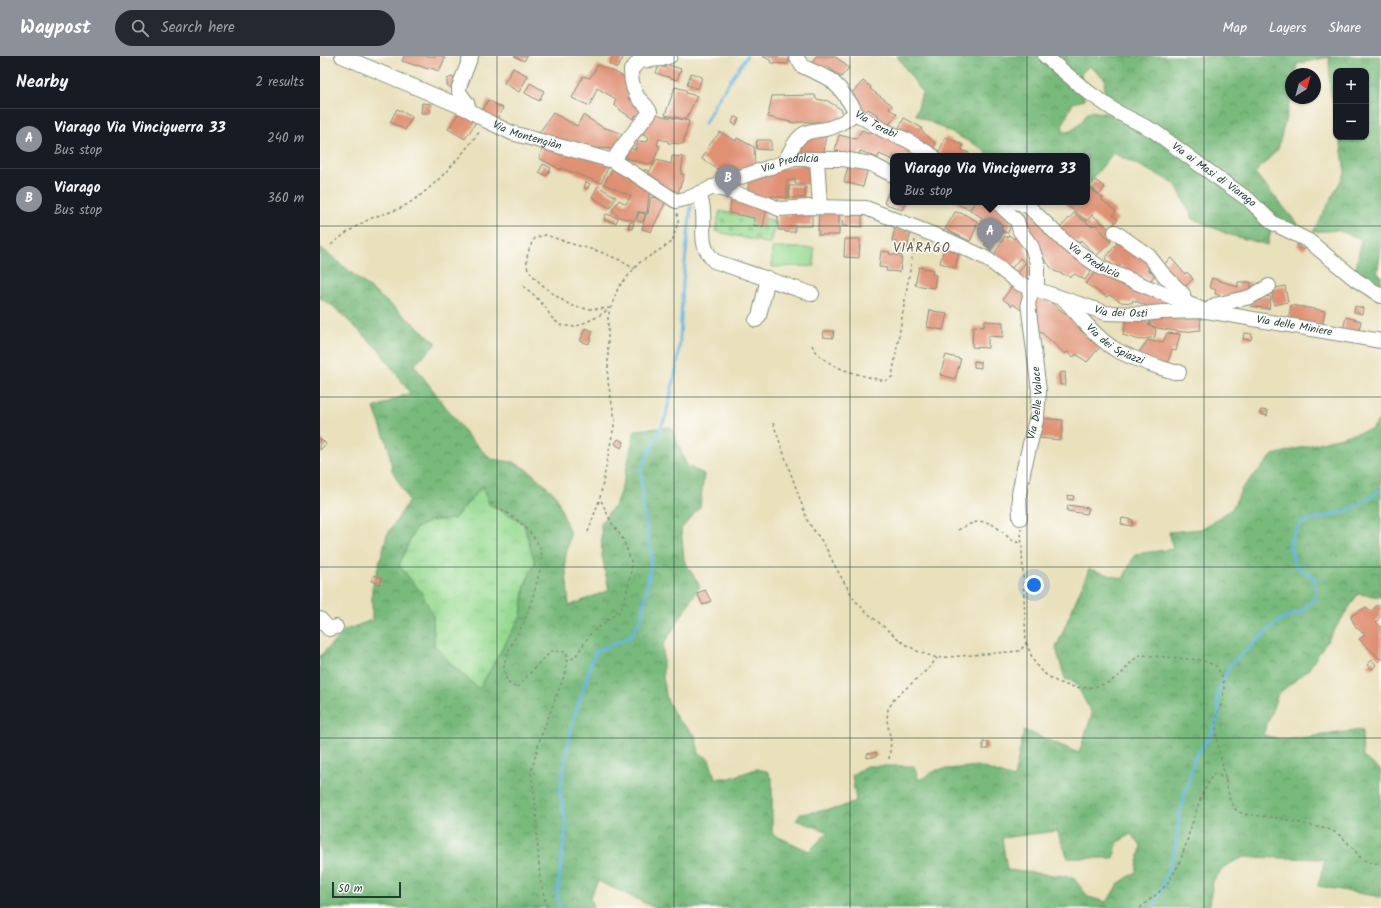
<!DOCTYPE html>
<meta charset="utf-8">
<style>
:root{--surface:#171b24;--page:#242831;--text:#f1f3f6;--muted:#9ea1a6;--line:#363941;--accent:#8c9099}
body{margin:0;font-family:Kalam,sans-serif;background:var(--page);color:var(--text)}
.controls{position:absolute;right:12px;top:12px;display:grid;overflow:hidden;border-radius:8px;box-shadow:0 1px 3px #0004}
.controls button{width:36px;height:36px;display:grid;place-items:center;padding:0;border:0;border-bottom:1px solid var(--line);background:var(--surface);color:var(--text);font:20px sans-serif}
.compass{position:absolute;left:965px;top:12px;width:36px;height:36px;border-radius:50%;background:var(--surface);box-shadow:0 1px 3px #0004;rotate:37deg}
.scale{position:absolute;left:12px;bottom:10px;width:69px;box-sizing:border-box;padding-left:4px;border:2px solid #1f3d34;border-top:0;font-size:11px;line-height:14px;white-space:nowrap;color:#1f3d34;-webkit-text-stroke:3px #fdfcf7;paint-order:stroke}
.you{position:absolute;left:714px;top:529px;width:14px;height:14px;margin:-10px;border:3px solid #fff;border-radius:50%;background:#1a73e8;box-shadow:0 0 0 6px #1a73e833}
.badge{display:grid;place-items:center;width:26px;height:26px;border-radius:50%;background:var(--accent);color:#fff;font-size:13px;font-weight:700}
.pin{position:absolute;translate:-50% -33px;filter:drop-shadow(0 1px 2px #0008)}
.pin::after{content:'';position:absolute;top:21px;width:14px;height:12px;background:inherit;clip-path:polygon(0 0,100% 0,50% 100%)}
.popup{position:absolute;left:570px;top:97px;width:200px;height:52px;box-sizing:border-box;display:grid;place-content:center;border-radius:8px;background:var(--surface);filter:drop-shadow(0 1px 3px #0005);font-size:13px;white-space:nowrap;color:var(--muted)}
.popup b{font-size:15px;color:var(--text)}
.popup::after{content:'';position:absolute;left:50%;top:100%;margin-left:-8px;border:8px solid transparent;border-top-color:var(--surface)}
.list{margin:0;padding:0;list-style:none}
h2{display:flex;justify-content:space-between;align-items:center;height:52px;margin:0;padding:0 16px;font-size:17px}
h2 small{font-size:13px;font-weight:400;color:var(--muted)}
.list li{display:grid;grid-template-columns:26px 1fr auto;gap:12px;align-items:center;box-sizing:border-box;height:60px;padding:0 16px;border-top:1px solid var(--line)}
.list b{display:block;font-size:15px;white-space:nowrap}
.list p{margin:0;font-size:13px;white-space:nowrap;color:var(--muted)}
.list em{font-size:13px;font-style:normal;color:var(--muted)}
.icon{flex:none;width:22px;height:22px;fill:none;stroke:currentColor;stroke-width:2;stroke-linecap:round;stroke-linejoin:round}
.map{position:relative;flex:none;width:1061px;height:852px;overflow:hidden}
header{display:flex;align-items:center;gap:24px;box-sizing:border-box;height:56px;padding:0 20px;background:var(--accent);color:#fff}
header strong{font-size:19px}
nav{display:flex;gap:22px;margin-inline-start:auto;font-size:14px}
.search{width:280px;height:36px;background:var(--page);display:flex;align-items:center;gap:10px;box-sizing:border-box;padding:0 14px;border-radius:22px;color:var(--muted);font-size:15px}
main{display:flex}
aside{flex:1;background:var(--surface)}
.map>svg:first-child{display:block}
.grass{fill:url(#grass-tufts);stroke:#5a8b62}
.forest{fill:url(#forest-crowns);stroke:#4c7b58;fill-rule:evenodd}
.cemetery{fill:url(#cemetery-stones);stroke:#5a8b62}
.park{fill:#96d991;stroke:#5a8b62}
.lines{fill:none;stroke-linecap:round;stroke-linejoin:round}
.stream{stroke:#69b7e3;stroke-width:3}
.building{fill:#e09073}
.minor-casing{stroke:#848e78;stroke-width:16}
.path{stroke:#848e78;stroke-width:1.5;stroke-dasharray:3 3;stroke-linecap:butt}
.minor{stroke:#fff;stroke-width:14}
.grid{fill:none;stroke:#1f3d34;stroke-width:1;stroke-opacity:0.55}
.labels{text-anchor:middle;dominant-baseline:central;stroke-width:3;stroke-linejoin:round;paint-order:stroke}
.street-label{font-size:11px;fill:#1f3d34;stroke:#fdfcf7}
.quarter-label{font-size:13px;letter-spacing:1px;fill:#635a4a;stroke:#fdfcf7}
</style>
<header>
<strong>Waypost</strong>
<div class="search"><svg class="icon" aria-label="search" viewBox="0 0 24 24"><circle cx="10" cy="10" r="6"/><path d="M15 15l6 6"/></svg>Search here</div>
<nav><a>Map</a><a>Layers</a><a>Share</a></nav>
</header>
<main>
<aside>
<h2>Nearby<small>2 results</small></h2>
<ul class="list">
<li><span class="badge">A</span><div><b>Viarago Via Vinciguerra 33</b><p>Bus stop</p></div><em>240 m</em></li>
<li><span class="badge">B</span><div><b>Viarago</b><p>Bus stop</p></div><em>360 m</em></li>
</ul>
</aside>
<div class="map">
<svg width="1061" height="852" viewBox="0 0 1061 852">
<defs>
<pattern id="grass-tufts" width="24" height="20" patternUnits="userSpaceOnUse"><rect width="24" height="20" fill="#96d991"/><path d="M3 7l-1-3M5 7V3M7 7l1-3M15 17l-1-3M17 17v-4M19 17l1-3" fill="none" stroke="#81bb7e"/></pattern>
<pattern id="forest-crowns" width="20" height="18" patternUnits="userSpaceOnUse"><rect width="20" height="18" fill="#78b97b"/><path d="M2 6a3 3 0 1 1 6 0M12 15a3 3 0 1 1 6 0" fill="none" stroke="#629866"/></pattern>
<pattern id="cemetery-stones" width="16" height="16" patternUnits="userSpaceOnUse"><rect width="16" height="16" fill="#96d991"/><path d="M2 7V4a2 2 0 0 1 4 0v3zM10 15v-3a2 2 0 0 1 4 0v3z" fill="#81bb7e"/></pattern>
</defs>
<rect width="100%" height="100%" fill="#fdfcf7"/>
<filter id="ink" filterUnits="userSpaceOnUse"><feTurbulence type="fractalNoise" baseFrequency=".025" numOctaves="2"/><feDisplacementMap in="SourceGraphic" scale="8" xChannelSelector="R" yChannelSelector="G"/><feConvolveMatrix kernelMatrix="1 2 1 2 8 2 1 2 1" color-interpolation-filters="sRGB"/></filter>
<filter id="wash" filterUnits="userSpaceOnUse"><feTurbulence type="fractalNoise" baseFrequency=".012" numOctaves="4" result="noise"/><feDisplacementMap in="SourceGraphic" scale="16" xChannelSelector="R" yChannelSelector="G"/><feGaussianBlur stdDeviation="0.9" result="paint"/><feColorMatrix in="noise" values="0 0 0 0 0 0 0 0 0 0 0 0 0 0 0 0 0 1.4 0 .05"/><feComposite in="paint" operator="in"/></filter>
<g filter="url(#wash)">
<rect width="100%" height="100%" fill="#e9e0bc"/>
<!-- grass -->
<polygon class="grass" points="163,429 169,448 203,466 215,507 205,528 201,560 159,634 132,609 114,589 113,559 79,509 95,473 110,465 134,463"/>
<!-- forest -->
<g class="forest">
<path d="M 577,0 L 1061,0 L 1061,195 L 1057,217 L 1061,219 L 1061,235 L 1035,220 L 1041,183 L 1017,174 L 993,176 L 1025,117 L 1020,81 L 1046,81 L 1046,15 L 1016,15 L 1016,64 L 1010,32 L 1009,1 L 977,8 L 976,18 L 971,18 L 971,42 L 958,93 L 935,117 L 980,171 L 953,163 L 948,189 L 910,179 L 873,163 L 855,127 L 793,97 L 770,126 L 767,124 L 767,100 L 669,100 L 662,92 L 596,59 L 602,36 ZM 769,10 L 785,23 L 783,41 L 793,60 L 785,57 L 769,55 C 763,63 755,77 744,76 L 742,70 L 753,47 L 764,44 L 761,18 Z"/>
<path d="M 0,191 L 117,287 L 94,309 L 147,379 L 171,403 L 193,406 L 208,414 L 236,439 L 250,478 L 245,504 L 249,550 L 289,534 L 282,500 L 281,467 L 296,447 L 304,424 L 315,374 L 351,371 L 367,410 L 384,418 L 380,451 L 361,473 L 364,504 L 380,530 L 343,589 L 343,621 L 347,644 L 358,664 L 375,679 L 379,697 L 389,703 L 395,722 L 410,722 L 436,713 L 447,715 L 452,724 L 452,778 L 489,795 L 508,776 L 476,764 L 480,758 L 519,752 L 536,745 L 532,719 L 546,710 L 594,710 L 599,724 L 617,714 L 658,710 L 694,722 L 704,674 L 759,697 L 772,658 L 755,626 L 745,623 L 736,592 L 769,513 L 803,523 L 815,498 L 853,493 L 849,476 L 881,473 L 912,453 L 922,432 L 953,399 L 1052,373 L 1061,361 L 1061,541 L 1038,538 L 988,614 L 958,638 L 943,679 L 965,684 L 1042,674 L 1043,701 L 1061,714 L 1061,841 L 998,830 L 1005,803 L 924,801 L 905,810 L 893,825 L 890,848 L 887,852 L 653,852 L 652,850 L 638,852 L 338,852 L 331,850 L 278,825 L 270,841 L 273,852 L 0,852 L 0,600 L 25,574 L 52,564 L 52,533 L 67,479 L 89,445 L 72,414 L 69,393 L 54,352 L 90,337 L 59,294 L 13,250 L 0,242 ZM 163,429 L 169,448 L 203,466 L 215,507 L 205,528 L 201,560 L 159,633 L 132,609 L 114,589 L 113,559 L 101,536 L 79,509 L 95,473 L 110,465 L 134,463 ZM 737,775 L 748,802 L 793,802 L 798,786 L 811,778 L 821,790 L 816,816 L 798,828 L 787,846 L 768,841 L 753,821 L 687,814 L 682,782 Z"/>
</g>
<!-- cemetery -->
<polygon class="cemetery" points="400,155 434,162 433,169 443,171 445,162 456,165 450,188 395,175"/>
<!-- park -->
<polygon class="park" points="452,192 494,192 494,210 452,211"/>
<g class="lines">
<!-- stream -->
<g class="stream">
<polyline points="385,67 399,41 427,0"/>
<polyline points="240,852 237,840 246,770 240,736 251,672 275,596 310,581 322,561 332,500 324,459 321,415 346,360 358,304 360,282 363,225 371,151"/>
<polyline points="834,852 855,796 860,755 875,701 891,679 899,659 897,638 910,609 960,564 981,556 995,543 995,522 975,509 969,489 980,467 1027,455 1061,435"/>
</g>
</g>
<g id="blocks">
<!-- building -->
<g class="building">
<polygon points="84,0 120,0 125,2 119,15 108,11 108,13 97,9 97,10 82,5"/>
<polygon points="194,0 207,0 204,5"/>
<polygon points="294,0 299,0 303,2 297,12 289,8"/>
<polygon points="442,0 469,0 469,8 451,7 450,4"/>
<polygon points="496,0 514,0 524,7 524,8 529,12 521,21 506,10 503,15 490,11"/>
<polygon points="346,8 361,13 357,24 336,17 339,10 345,12"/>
<polygon points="278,9 295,16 307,23 313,36 308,43 323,51 324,63 316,59 313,63 300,54 300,53 294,49 296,43 277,32 270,50 252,42 263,20 270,22"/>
<polygon points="193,12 208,20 199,36 184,27"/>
<polygon points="371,17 382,21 378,33 367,29"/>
<polygon points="132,21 137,24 136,30 131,32 127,29 127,23"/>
<polygon points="543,25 551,31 550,33 572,49 569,53 577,58 564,75 553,67 559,60 548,53 543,59 528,41"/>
<polygon points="210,27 224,35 219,45 205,37"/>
<polygon points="355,31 366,34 366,37 377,40 366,63 345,59"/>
<polygon points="495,39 496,43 508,45 522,54 521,61 516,66 476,66 475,67 448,61 452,40"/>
<polygon points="168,44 183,52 176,65 161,57"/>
<polygon points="102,47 111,48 110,57 101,57"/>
<polygon points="77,53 92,61 85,74 70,66"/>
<polygon points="139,56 156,66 145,83 128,73"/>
<polygon points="332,56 342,60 369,65 363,88 348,87 348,85 339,83 337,89 340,90 332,109 301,101 305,91 315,94 318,85 327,86 329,81 319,76"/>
<polygon points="233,57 257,70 263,59 282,71 298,76 301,78 303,87 296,93 275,92 274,94 217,80"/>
<polygon points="414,61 419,62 416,69 412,67"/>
<polygon points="584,62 602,72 601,74 616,88 611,95 576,78"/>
<polygon points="555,71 600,100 573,100 573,104 559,98 558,102 540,95 538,101 515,94 519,79 536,83 542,74 551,78"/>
<polygon points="506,74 504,97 475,101 475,88"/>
<polygon points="400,76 416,85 417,82 434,91 435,113 419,117 410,117 400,115 382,103 390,88"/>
<polygon points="625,81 643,89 642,94 649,97 648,100 619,100 618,99"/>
<polygon points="437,84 451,84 451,94 436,93"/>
<polygon points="224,88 290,108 281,127 241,112 241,114 219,102"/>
<polygon points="352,100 363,101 361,118 364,119 357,140 322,119 325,113 329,116 337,104 351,108"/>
<polygon points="493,106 494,128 475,128 475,123 467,125 467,142 451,140 448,144 427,138 430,118"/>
<polygon points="529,107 548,112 543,131 524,126"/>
<polygon points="223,108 231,112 227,120 219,116"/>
<polygon points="294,110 330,130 327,157 318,156 315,165 299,161 292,154 299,144 306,148 311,140 284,128"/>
<polygon points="775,124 785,131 780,138 770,131"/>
<polygon points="266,126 270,128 267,133 264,131"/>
<polygon points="572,127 573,128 573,146 586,146 582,154 564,147"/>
<polygon points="278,130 296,141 290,152 272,141"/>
<rect x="469" y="130" width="16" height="12"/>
<polygon points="767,130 783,142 782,144 796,155 793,160 798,163 790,173 772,159 767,165 744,147 745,146 767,146"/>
<polygon points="331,141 339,142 338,143 346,145 331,176 322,173 326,158 328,158"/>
<polygon points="412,141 447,151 443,171 433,169 434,162 409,157"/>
<polygon points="634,146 654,146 650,152 648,153"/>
<polygon points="656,146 675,146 693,162 688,177 677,174 680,170 675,169 673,171 659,168 662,162 650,154"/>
<polygon points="689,146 703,150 714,159 762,207 771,215 765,224 755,218 751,221 734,215 719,197 721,196 701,173 685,152"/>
<polygon points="499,154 519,154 519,179 498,179"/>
<polygon points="523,155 542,156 542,171 522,170"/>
<polygon points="319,156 325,158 323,166 317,165"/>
<polygon points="492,156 492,170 475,170 475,176 465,176 465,174 458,174 458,160"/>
<polygon points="635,156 644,158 657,165 656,172 650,185 625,173"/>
<polygon points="754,157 771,170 776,169 791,186 776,200 761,184 759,187 755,184 751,187 737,175"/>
<polygon points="286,158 298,162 296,167 284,164"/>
<polygon points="310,166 314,167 312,173 308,172"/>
<polygon points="575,172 591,175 587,194 576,193 577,186 572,185"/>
<polygon points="698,177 704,187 713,217 705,227 697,219 705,207 700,202 692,212 674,199 685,180 687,182 689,179 694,183"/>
<polygon points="525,183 540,183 539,202 524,201"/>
<polygon points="668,183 673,186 670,192 664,189"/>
<polygon points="979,185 987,190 984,194 977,190"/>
<polygon points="797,187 812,193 832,207 827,213 835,218 830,226 823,220 820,223 800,209 797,212 785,203"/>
<polygon points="624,192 639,197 635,212 620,207"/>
<polygon points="561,195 570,196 569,198 582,200 580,216 566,215 567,212 559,211"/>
<polygon points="851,202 865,218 867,216 873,223 862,233 841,211"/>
<polygon points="599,211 613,214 612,218 616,219 614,232 595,229"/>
<polygon points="777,214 850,243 845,255 825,249 813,244 812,247 801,246 789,239 787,241 766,228"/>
<polygon points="892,222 918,231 918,226 931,226 930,240 909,242 895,238 896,234 889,231"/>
<polygon points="693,229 704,237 703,239 709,243 701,254 693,248 692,250 683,243"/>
<polygon points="965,230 968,246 954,249 951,233"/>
<polygon points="721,239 756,266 761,275 780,291 767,306 756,298 754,301 747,296 745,298 721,276 712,279 709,245"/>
<polygon points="936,239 951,241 949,253 930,250 932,241"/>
<polygon points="971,249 1005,255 1002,271 968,265"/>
<polygon points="1035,250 1043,252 1042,258 1034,256"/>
<polygon points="610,254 627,258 623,274 607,271"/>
<polygon points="831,260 881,260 880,274 863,276 837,272 829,268"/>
<polygon points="1026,261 1041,265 1038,278 1023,274"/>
<polygon points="806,263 822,264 836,273 835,281 820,284 803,279"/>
<polygon points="664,265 683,266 683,281 668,280 668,292 652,291 653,270 664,271"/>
<polygon points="265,272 273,275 269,288 260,285"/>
<polygon points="504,275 514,275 513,282 503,281"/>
<polygon points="847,277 860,278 856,295 852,294 846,311 817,299 828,284 836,286 838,285 843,286"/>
<polygon points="924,277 932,278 931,284 923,283"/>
<polygon points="626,299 641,303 635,323 620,319"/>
<polygon points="654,305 661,306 661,312 654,311"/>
<polygon points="745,316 746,329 740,329 739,317"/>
<polygon points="941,354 948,355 947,360 940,358"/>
<polygon points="720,362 743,364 741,384 719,382"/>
<polygon points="0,382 6,388 0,394"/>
<polygon points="298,383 304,386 301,392 295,388"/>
<polygon points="748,439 754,440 753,444 747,443"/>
<polygon points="748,449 769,452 767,458 747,455"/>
<polygon points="802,462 813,464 812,470 801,468"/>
<polygon points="54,519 62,522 60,528 51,525"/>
<polygon points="385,534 391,545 383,549 377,537"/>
<polygon points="1057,549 1061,552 1061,560 1056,566 1061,571 1061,604 1039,583 1045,579 1036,571 1031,562 1032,559 1046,551 1051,555"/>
<polygon points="1052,604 1056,609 1052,613 1047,609"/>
<rect x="663" y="686" width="5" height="7"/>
<polygon points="556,696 557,700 547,702 547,698"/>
</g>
</g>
</g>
<g filter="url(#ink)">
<use href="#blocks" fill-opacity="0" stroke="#848e78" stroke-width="1"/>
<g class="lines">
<defs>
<g id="minor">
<path id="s1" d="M 22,0 L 149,54 L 167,65 L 192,77 L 293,105 L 310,115 L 356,145 L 369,142 L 403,127 L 474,103 L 523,103 L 551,108 L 573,119"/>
<polyline points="476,0 482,10 510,23 520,33 533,51 535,57"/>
<path id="s2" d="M 725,0 L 768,36 L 797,56 L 834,75 L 884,112 L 929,144 L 953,167 L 989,185 L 1035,223 L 1061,240"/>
<polyline points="149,54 147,47 139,36 139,31 151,0"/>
<path id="s3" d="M 535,57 L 563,74 L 587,84 L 613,100"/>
<polyline points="497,103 500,151"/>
<path d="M 293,105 C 303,87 318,72 330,56 C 327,50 324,47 319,43 C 313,35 311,23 311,14 L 319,5 L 341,3 L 350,0"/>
<path d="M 465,105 C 470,97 473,87 480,81 C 488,73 500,75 510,72 C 519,69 528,63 535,57"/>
<path id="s4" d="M 392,131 L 405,134 L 448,148 L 459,153 L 489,151 L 546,152 L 632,186 L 666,202 L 700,228 L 786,257 L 823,258 L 842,256 L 887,255 L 1061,285"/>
<path d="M 379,137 C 381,143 383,150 383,156 C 385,177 378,187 394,205 L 492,238"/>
<polyline points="681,146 682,151 697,165 700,175 712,191 717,207 717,233"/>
<path id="s5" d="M 696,146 L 708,150 L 747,188 L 781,212 L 881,253"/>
<polyline points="795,176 829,200 844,219 863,238 864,246"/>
<path id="s6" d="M 745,244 C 760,261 775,280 793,292 C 809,302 836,310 854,316 L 859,316"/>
<polyline points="887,255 895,249 930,241 949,230"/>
<polyline points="436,264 439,260 448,222"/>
<path id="s7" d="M 700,462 L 699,438 L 704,412 L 717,360 L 719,335 L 708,247 L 710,241 L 709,231"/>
<polyline points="0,563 9,573 16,571"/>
</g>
</defs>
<!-- minor casing -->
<use href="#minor" class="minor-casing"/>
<!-- path -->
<g class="path">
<path d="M 11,189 C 24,178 37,169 52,162 C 62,158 72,156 81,152 C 113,134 138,104 160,75"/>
<polyline points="203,230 214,239 226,252 231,261 240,269 255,271 277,261 289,253"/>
<path d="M 290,252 C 278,253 265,254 253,250 C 242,246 213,223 208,213 C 204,203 210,188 216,181 L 226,179 L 252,188 L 278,195 L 300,204 L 314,213"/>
<path d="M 492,289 C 504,313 541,319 565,325 L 572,321 L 595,184"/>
<polyline points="453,367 488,466 504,488 517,514 534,543 545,555 582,586 597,595 617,602 700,595 706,587 701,472"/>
<path d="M 171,447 C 189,457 214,474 221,495 C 225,506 209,554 204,566 C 197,580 186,594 184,611 C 184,615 186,621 187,626 L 197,632 L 217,609 L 232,595 L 247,596 L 246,615 L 220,683 L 211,716 L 216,752 L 217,781 L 220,823 L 227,852"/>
<path d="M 638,474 C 659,462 668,462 686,479 C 691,484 694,486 702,487"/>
<polyline points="268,476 280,442 295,364 288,326 288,260 298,232 319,207 352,186 358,166 357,156"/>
<path d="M 706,587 C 710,595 712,604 717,610 C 721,616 728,620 734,624 C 753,634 776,635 796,622 C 805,616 810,605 820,599 L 882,604 L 896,610 L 902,620 L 904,629 L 903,644 L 896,661 L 896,680 L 910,744 L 915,753 L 923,758 L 958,762 L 1011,774 L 1021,780 L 1031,790 L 1040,801 L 1048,806 L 1061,808"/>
<polyline points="246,606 255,601 271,577 300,555 304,547 309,526 312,508 309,499 303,483 291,466 280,442"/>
<polyline points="569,703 571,686 567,664 568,653 575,642 609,612 617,602"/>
<polyline points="820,852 838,837 847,828 858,810 867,786 869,777 881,741 893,718 898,719 906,723"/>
</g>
<!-- minor -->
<use href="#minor" class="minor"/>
</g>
</g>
<!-- grid -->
<path class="grid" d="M 177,0 L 177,852M 354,0 L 354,852M 530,0 L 530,852M 707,0 L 707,852M 884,0 L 884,852M 0,170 L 1061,170M 0,341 L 1061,341M 0,511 L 1061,511M 0,682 L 1061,682"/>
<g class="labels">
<!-- street labels -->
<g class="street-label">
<text stroke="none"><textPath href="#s3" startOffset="24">Via Terabi</textPath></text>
<text stroke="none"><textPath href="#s1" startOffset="202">Via Montengiàn</textPath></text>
<text stroke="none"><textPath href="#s1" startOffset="487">Via Predolcia</textPath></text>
<text stroke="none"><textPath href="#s2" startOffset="207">Via ai Masi di Viarago</textPath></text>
<text stroke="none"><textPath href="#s5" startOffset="99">Via Predolcia</textPath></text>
<text stroke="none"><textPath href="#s4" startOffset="436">Via dei Osti</textPath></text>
<text stroke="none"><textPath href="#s4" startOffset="611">Via delle Miniere</textPath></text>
<text stroke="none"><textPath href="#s6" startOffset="68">Via dei Spiazzi</textPath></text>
<text stroke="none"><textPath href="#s7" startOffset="117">Via Delle Valace</textPath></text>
</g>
<!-- quarter labels -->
<g class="quarter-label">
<text x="602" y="192">VIARAGO</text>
</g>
</g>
</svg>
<div class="controls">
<button>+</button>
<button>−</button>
</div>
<svg class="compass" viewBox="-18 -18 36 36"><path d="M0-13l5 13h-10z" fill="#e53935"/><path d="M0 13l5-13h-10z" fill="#9ea1a6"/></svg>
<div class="scale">50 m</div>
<div class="you"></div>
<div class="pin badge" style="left:670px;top:195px">A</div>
<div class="popup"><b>Viarago Via Vinciguerra 33</b>Bus stop</div>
<div class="pin badge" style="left:408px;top:142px">B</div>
</div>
</main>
